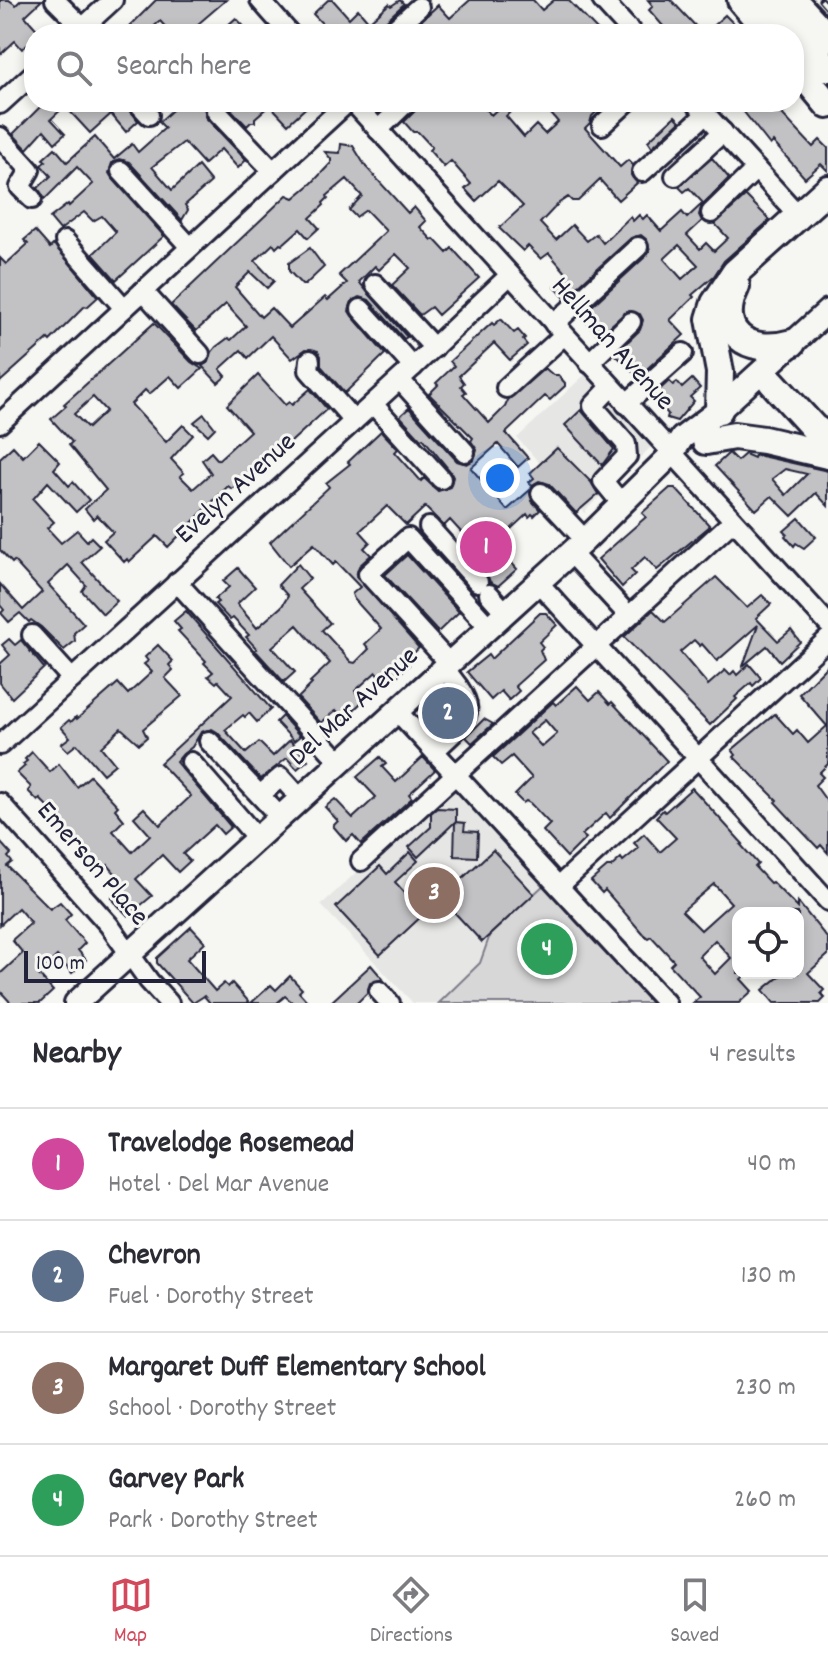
<!DOCTYPE html>
<meta charset="utf-8">
<style>
:root{--surface:#fff;--page:#f7f7f7;--text:#2b2b33;--muted:#7c7c81;--line:#e1e1e2;--accent:#d1495b}
body{margin:0;font-family:Dekko,sans-serif;background:var(--page);color:var(--text)}
.controls{position:absolute;right:24px;bottom:24px;display:grid;overflow:hidden;border-radius:16px;box-shadow:0 4px 12px #0003}
.controls button{width:72px;height:72px;display:grid;place-items:center;padding:0;border:0;border-bottom:2px solid var(--line);background:var(--surface);color:var(--text);font:40px sans-serif}
.scale{position:absolute;left:24px;bottom:20px;width:182px;box-sizing:border-box;padding-left:8px;border:4px solid #22223b;border-top:0;font-size:22px;line-height:28px;white-space:nowrap;color:#22223b;-webkit-text-stroke:6px #f6f6f2;paint-order:stroke}
.you{position:absolute;left:500px;top:478px;width:28px;height:28px;margin:-20px;border:6px solid #fff;border-radius:50%;background:#1a73e8;box-shadow:0 0 0 12px #1a73e833}
.badge{display:grid;place-items:center;width:52px;height:52px;border-radius:50%;background:var(--accent);color:#fff;font-size:26px;font-weight:700}
.pin{position:absolute;translate:-50% -50%;border:4px solid #fff;box-shadow:0 2px 8px #0006}
.list{margin:0;padding:0;list-style:none}
h2{display:flex;justify-content:space-between;align-items:center;height:104px;margin:0;padding:0 32px;font-size:34px}
h2 small{font-size:26px;font-weight:400;color:var(--muted)}
.list li{display:grid;grid-template-columns:52px 1fr auto;gap:24px;align-items:center;box-sizing:border-box;height:112px;padding:0 32px;border-top:2px solid var(--line)}
.list b{display:block;font-size:30px;white-space:nowrap}
.list p{margin:0;font-size:26px;white-space:nowrap;color:var(--muted)}
.list em{font-size:26px;font-style:normal;color:var(--muted)}
.icon{flex:none;width:44px;height:44px;fill:none;stroke:currentColor;stroke-width:2;stroke-linecap:round;stroke-linejoin:round}
.map{position:relative;flex:none;width:828px;height:1003px;overflow:hidden}
.search{position:absolute;background:var(--surface);box-shadow:0 4px 12px #0003;left:24px;right:24px;top:24px;height:88px;display:flex;align-items:center;gap:20px;box-sizing:border-box;padding:0 28px;border-radius:32px;color:var(--muted);font-size:30px}
.sheet{height:552px;background:var(--surface)}
nav{display:flex;justify-content:space-around;align-items:center;box-sizing:border-box;height:112px;border-top:2px solid var(--line);background:var(--surface);font-size:22px;color:var(--muted)}
nav a{display:grid;justify-items:center;gap:4px}
nav .on{color:var(--accent)}
.map>svg:first-child{display:block}
.built{fill:#e6e6e4}
.green{fill:#d7d7d7;stroke:#7c7c89;stroke-width:2}
.building{fill:#c2c2c4;stroke:#22223b;stroke-width:2;fill-rule:evenodd}
.lines{fill:none;stroke-linecap:round;stroke-linejoin:round}
.minor-casing{stroke:#22223b;stroke-width:24}
.major-casing{stroke:#22223b;stroke-width:28}
.highway-casing{stroke:#22223b;stroke-width:32}
.minor{stroke:#f6f6f2;stroke-width:18}
.major{stroke:#f6f6f2;stroke-width:22}
.highway{stroke:#f6f6f2;stroke-width:26}
.rail-casing{stroke:#22223b;stroke-width:7}
.rail{stroke:#f6f6f2;stroke-width:4;stroke-dasharray:12;stroke-linecap:butt}
.labels{text-anchor:middle;dominant-baseline:central;stroke-width:6;stroke-linejoin:round;paint-order:stroke}
.street-label{font-size:28px;fill:#22223b;stroke:#f6f6f2}
</style>
<div class="map">
<svg width="828" height="1003" viewBox="0 0 828 1003">
<rect width="100%" height="100%" fill="#f6f6f2"/>
<filter id="ink" filterUnits="userSpaceOnUse"><feTurbulence type="fractalNoise" baseFrequency=".0125" numOctaves="2"/><feDisplacementMap in="SourceGraphic" scale="16" xChannelSelector="R" yChannelSelector="G"/><feConvolveMatrix kernelMatrix="1 2 1 2 8 2 1 2 1" color-interpolation-filters="sRGB"/></filter>
<g filter="url(#ink)">
<!-- built -->
<g class="built">
<polygon points="592,368 651,447 586,510 586,514 517,438"/>
<polygon points="455,781 547,882 490,935 480,963 439,1003 413,1003 321,905"/>
</g>
<!-- green -->
<polygon class="green" points="547,882 657,1003 439,1003 480,963 490,935"/>
<!-- building -->
<g class="building">
<polygon points="0,0 9,0 16,5 21,0 42,0 25,16 41,34 34,34 34,40 22,49 15,41 0,55"/>
<polygon points="156,0 226,0 198,24 207,34 172,34 160,21 146,34 122,34"/>
<polygon points="328,0 333,0 349,18 358,9 369,22 389,4 391,6 400,0 404,4 381,25 377,34 332,34 313,14"/>
<polygon points="470,0 533,0 542,10 554,0 568,0 601,34 575,34 573,32 570,34 407,34 438,5 450,18"/>
<polygon points="648,0 671,0 703,34 670,34 649,10 653,6"/>
<polygon points="725,15 734,24 723,34 704,34"/>
<polygon points="236,18 251,34 218,34"/>
<polygon points="45,102 125,102 138,121 126,132 111,114 90,133 65,106 51,119 65,134 55,143 44,130 27,149 13,134"/>
<polygon points="181,102 208,102 204,108 207,119 246,160 238,168 221,149 204,164 184,142 152,167 172,190 198,166 211,182 185,205 188,210 182,220 129,162 119,159 112,163 109,173 112,178 164,236 116,280 93,254 116,232 102,216 93,221 84,212 60,230 50,218 68,204 69,206 93,184 77,167 45,199 38,188 51,176 41,165 46,161 43,159 55,148 67,162 95,137 114,159 132,144 138,152 165,128 159,122"/>
<polygon points="224,102 233,108 240,102 312,102 288,124 270,105 255,118 255,122 251,122 247,126"/>
<path d="M 419,102 L 479,102 L 491,115 L 505,102 L 521,102 L 506,116 L 524,137 L 536,125 L 545,134 L 558,122 L 541,102 L 607,102 L 592,116 L 590,123 L 585,128 L 620,167 L 628,160 L 633,165 L 631,175 L 637,183 L 618,200 L 600,180 L 578,201 L 572,201 L 568,197 L 559,203 L 540,223 L 556,240 L 572,225 L 587,241 L 596,234 L 603,243 L 630,217 L 633,221 L 639,215 L 643,219 L 647,215 L 661,231 L 682,212 L 687,218 L 703,203 L 689,188 L 684,192 L 679,187 L 712,158 L 729,178 L 702,205 L 699,215 L 702,221 L 687,235 L 700,249 L 706,243 L 714,251 L 728,238 L 715,224 L 746,196 L 770,220 L 724,261 L 714,276 L 692,295 L 694,297 L 670,320 L 684,335 L 638,377 L 615,354 L 640,330 L 643,320 L 640,314 L 627,311 L 599,336 L 581,316 L 646,256 L 650,250 L 647,240 L 641,235 L 631,238 L 565,298 L 555,287 L 568,275 L 549,253 L 541,259 L 528,246 L 523,251 L 499,228 L 523,206 L 498,181 L 476,201 L 465,189 L 471,184 L 451,161 L 444,167 L 429,150 L 432,147 L 418,132 L 413,132 L 404,122 L 416,110 ZM 679,245 L 698,265 L 682,279 L 664,259 Z"/>
<polygon points="736,102 777,102 785,112 782,114 813,147 820,140 828,148 828,171 821,164 805,178 773,142 770,145"/>
<polygon points="675,116 680,121 652,147 648,141"/>
<path d="M 341,144 L 353,146 L 366,167 L 408,213 L 414,207 L 426,221 L 420,227 L 432,240 L 434,239 L 447,253 L 452,248 L 479,278 L 438,315 L 431,307 L 420,315 L 392,285 L 410,268 L 396,254 L 379,270 L 375,266 L 359,282 L 407,337 L 404,339 L 369,300 L 359,297 L 352,301 L 349,311 L 352,316 L 385,354 L 345,393 L 321,366 L 321,356 L 318,351 L 306,349 L 292,359 L 271,336 L 248,358 L 241,350 L 220,369 L 226,376 L 218,383 L 202,366 L 209,362 L 212,352 L 216,347 L 228,338 L 231,340 L 246,326 L 226,304 L 196,331 L 171,305 L 287,195 L 294,198 L 312,183 L 331,163 L 331,159 L 325,152 L 340,153 ZM 347,179 L 362,196 L 349,210 L 356,217 L 366,210 L 386,231 L 339,275 L 347,283 L 328,300 L 325,297 L 290,328 L 271,308 L 261,317 L 235,287 L 250,272 L 267,288 L 274,281 L 255,261 L 273,244 L 276,248 L 280,244 L 282,245 L 300,229 L 308,238 L 319,228 L 310,218 L 324,205 L 323,203 L 328,198 L 327,196 Z"/>
<polygon points="35,231 50,248 54,244 98,297 87,307 85,306 50,341 48,339 0,382 0,258 6,264 28,244 24,240"/>
<polygon points="310,248 324,267 305,285 302,285 289,271 289,263"/>
<polygon points="501,319 514,333 518,330 525,338 523,340 527,345 510,360 494,343 459,376 464,383 461,386 466,392 463,394 489,423 505,407 508,400 545,368 553,375 558,375 565,383 565,386 550,400 545,396 506,433 528,458 518,467 498,444 471,468 507,510 530,490 532,501 540,510 534,516 532,514 529,517 527,514 495,544 517,569 498,586 490,582 487,574 494,568 450,520 444,526 425,507 406,525 387,506 360,531 370,542 364,548 371,555 359,566 356,576 419,648 405,661 409,665 387,685 376,672 355,691 362,702 344,719 336,710 321,723 298,698 312,684 310,682 330,663 297,625 272,647 295,672 284,682 255,650 257,649 246,637 249,635 233,618 230,620 215,604 218,602 215,599 229,587 223,581 238,568 255,587 237,604 257,628 282,606 288,596 278,585 298,564 310,579 299,589 330,623 322,630 351,662 355,663 369,649 365,644 381,629 354,599 352,594 360,587 336,562 333,565 314,544 289,566 270,542 329,487 326,483 350,464 348,462 381,431 398,449 395,452 421,481 424,478 438,491 450,487 453,477 450,471 423,438 421,439 400,416 409,408 457,461 467,464 474,460 477,450 471,441 473,438 429,394 438,385 436,383 454,366 450,361 492,323 494,325"/>
<path d="M 154,323 L 191,362 L 202,369 L 181,388 L 170,376 L 153,391 L 149,394 L 145,390 L 131,404 L 166,442 L 183,425 L 193,435 L 171,459 L 184,473 L 180,476 L 193,489 L 211,473 L 202,460 L 211,452 L 218,460 L 250,431 L 227,405 L 258,375 L 285,405 L 289,402 L 292,405 L 310,389 L 327,409 L 281,451 L 277,447 L 232,489 L 228,486 L 168,547 L 157,536 L 129,562 L 127,559 L 124,562 L 104,540 L 113,532 L 97,515 L 93,519 L 85,509 L 106,490 L 69,445 L 72,442 L 51,419 L 66,406 L 64,404 ZM 93,397 L 106,411 L 88,428 L 74,414 Z"/>
<polygon points="692,379 700,388 690,397 694,401 677,421 667,418 668,414 653,396 669,381 673,385 677,382 682,388"/>
<polygon points="581,410 614,449 602,465 565,425"/>
<polygon points="204,414 215,428 208,435 194,422"/>
<polygon points="39,441 60,462 54,469 69,486 73,482 89,500 76,512 48,482 33,499 54,522 47,528 61,543 77,530 87,541 91,537 100,546 82,562 117,601 103,614 82,591 86,585 68,565 48,584 84,624 74,633 75,641 64,650 41,627 31,620 29,622 20,613 9,622 1,613 4,610 0,605 0,584 23,610 42,592 14,561 12,563 0,550 0,458 13,446 23,457"/>
<polygon points="557,448 591,482 598,494 576,513 549,484 539,481 532,485 529,482 534,478 530,473"/>
<path d="M 729,453 L 737,461 L 745,454 L 754,458 L 755,455 L 761,456 L 828,471 L 828,506 L 816,493 L 792,516 L 772,496 L 756,510 L 715,466 ZM 785,469 L 807,474 L 786,495 L 772,479 Z"/>
<polygon points="670,488 675,488 710,526 657,570 645,557 631,570 635,574 622,587 598,559 646,517 642,513"/>
<polygon points="799,518 816,537 804,548 796,543 794,546 785,536 787,534 784,531"/>
<polygon points="407,555 459,612 439,631 437,631 385,575"/>
<polygon points="716,577 747,608 762,595 771,604 756,618 778,641 791,630 800,642 780,661 767,646 743,666 758,625 717,661 702,644 700,646 694,640 680,652 708,685 725,670 730,675 734,671 737,675 749,664 761,678 753,686 751,683 735,697 737,699 710,725 624,637 653,610 665,622"/>
<polygon points="186,611 271,709 257,722 249,713 245,717 243,715 225,730 246,753 259,742 273,756 290,740 308,760 297,769 287,758 261,779 217,732 212,729 201,732 192,747 183,754 176,762 231,827 223,834 215,825 183,854 190,861 178,872 162,855 136,879 152,896 128,916 111,898 125,885 108,865 102,870 75,836 73,838 59,823 61,821 48,807 40,799 38,801 28,791 31,787 17,773 25,766 23,764 27,761 25,759 32,752 50,772 59,764 77,787 90,776 118,806 115,809 124,820 113,831 132,852 150,835 134,817 144,808 160,825 191,796 160,763 232,696 218,681 216,683 208,676 213,672 204,663 206,661 178,631 181,629 174,621"/>
<polygon points="540,613 546,613 557,625 539,642 543,647 540,650 544,660 515,686 519,691 509,700 501,691 491,700 467,672 488,655 491,659"/>
<polygon points="9,639 15,645 21,640 44,668 12,698 0,683 0,664 10,655 2,645"/>
<polygon points="158,645 173,661 169,665 173,670 165,678 182,696 143,729 147,737 139,744 121,728 101,747 115,764 103,774 77,744 68,751 61,744 70,737 61,727 69,720 71,722 76,717 77,719 118,683 128,694 152,672 144,664 148,661 145,657"/>
<polygon points="828,665 828,764 819,773 823,777 815,785 828,803 828,853 821,845 818,848 799,828 775,802 777,800 734,757 736,755 732,750 775,714 793,734 797,730 808,743 827,726 799,694"/>
<path d="M 577,686 L 590,700 L 599,692 L 610,704 L 612,702 L 667,761 L 610,818 L 606,813 L 582,835 L 586,838 L 567,857 L 543,831 L 550,824 L 530,803 L 526,801 L 523,803 L 515,795 L 532,778 L 512,756 L 501,765 L 493,757 L 553,702 L 556,705 ZM 545,720 L 557,734 L 542,747 L 529,733 Z"/>
<polygon points="282,716 300,736 294,741 276,722"/>
<polygon points="484,719 493,724 472,743 466,737"/>
<polygon points="380,757 386,764 382,767 396,782 423,757 435,770 409,794 412,798 361,844 353,835 346,841 333,826 338,821 325,807 335,799 353,818 376,797 357,777"/>
<path d="M 692,788 L 743,844 L 741,845 L 758,864 L 755,867 L 770,883 L 772,882 L 798,908 L 798,902 L 828,939 L 828,955 L 808,973 L 824,990 L 821,993 L 825,998 L 820,1003 L 774,1003 L 763,990 L 784,973 L 798,973 L 798,913 L 738,913 L 738,973 L 748,973 L 741,979 L 752,991 L 739,1003 L 693,1003 L 700,997 L 670,965 L 674,961 L 651,936 L 648,938 L 643,934 L 605,890 L 602,893 L 591,881 L 607,867 L 611,867 L 621,858 L 623,861 L 639,848 L 634,843 L 644,834 L 660,852 L 676,838 L 656,817 L 663,810 L 665,812 ZM 714,884 L 731,903 L 701,930 L 682,911 ZM 715,940 L 731,958 L 715,974 L 699,956 Z"/>
<polygon points="437,808 456,809 456,822 465,823 464,831 478,832 477,857 454,856 455,822 418,857 409,847 431,827 431,813"/>
<polygon points="0,842 11,854 8,857 12,862 7,866 50,909 60,902 71,914 65,920 85,943 78,950 86,960 72,973 57,956 38,974 53,991 40,1003 11,1003 0,991 0,974 23,953 12,940 31,923 18,908 0,925"/>
<polygon points="493,850 534,894 482,942 441,898"/>
<polygon points="410,852 418,861 395,882 424,914 380,955 336,907 380,866 387,874"/>
<polygon points="191,927 205,942 187,959 215,991 224,983 228,987 232,983 250,1003 210,1003 204,996 193,1003 157,963 157,958"/>
<polygon points="371,965 383,979 370,983 367,993 357,1003 330,1003"/>
<polygon points="290,976 302,989 299,992 309,1003 293,1003 285,996 277,1003 251,1003 271,985 276,990"/>
</g>
<g class="lines">
<defs>
<g id="minor">
<polyline points="55,0 83,28"/>
<polyline points="260,0 290,34"/>
<polyline points="602,0 633,34"/>
<polyline points="76,34 113,0"/>
<polyline points="389,34 419,7"/>
<polyline points="137,102 149,115"/>
<polyline points="353,102 828,624"/>
<polyline points="695,102 799,216"/>
<polyline points="0,104 34,73"/>
<polyline points="216,111 273,171"/>
<polyline points="602,125 627,102"/>
<polyline points="378,130 407,102"/>
<polyline points="0,137 30,170 20,187 32,199"/>
<polyline points="121,171 190,247"/>
<polyline points="642,172 706,114"/>
<polyline points="675,176 723,132"/>
<polyline points="711,213 756,169"/>
<polyline points="65,241 124,308"/>
<polyline points="375,284 434,348"/>
<polyline points="143,291 200,354"/>
<polyline points="361,309 413,367"/>
<polyline points="554,324 638,247"/>
<polyline points="310,360 309,370 354,421"/>
<polyline points="589,363 631,322"/>
<polyline points="400,380 465,452"/>
<polyline points="611,387 593,406 626,444 627,456 603,481 621,503"/>
<polyline points="506,388 564,335"/>
<polyline points="373,404 441,479"/>
<polyline points="626,404 683,353"/>
<polyline points="0,423 348,102"/>
<polyline points="541,493 585,540"/>
<polyline points="429,527 478,582"/>
<polyline points="571,553 629,616"/>
<polyline points="177,582 340,762"/>
<polyline points="538,582 828,901"/>
<polyline points="489,594 505,612"/>
<polyline points="32,635 72,679"/>
<polyline points="449,663 368,574 408,538 489,627"/>
<polyline points="422,688 433,699 439,700 458,686"/>
<polyline points="397,711 666,1003"/>
<polyline points="209,741 280,817"/>
<polyline points="0,745 413,367 510,275"/>
<path d="M 434,751 C 474,715 479,711 444,668"/>
<polyline points="191,762 257,838"/>
<polyline points="260,795 281,777 300,798"/>
<polyline points="0,803 109,925 149,981 169,1003"/>
<polyline points="361,861 733,521"/>
<polyline points="559,886 828,639"/>
<polyline points="379,991 390,1003"/>
</g>
<polyline id="major" points="76,1003 585,540 672,454 682,438 719,410 828,311"/>
<g id="highway">
<polyline points="741,0 770,34"/>
<polyline points="765,0 828,68"/>
<polyline points="793,0 828,38"/>
<polyline points="794,64 828,105"/>
<path d="M 736,286 C 714,332 747,356 792,343"/>
<polyline points="772,382 814,428 828,437"/>
<polyline points="719,410 720,372 710,319 715,303 735,273 828,189"/>
<polyline points="706,441 734,436 764,440 828,455"/>
</g>
</defs>
<!-- minor casing -->
<use href="#minor" class="minor-casing"/>
<!-- major casing -->
<use href="#major" class="major-casing"/>
<!-- highway casing -->
<use href="#highway" class="highway-casing"/>
<!-- minor -->
<use href="#minor" class="minor"/>
<!-- major -->
<use href="#major" class="major"/>
<!-- highway -->
<use href="#highway" class="highway"/>
<defs>
<polyline id="rail" points="821,0 828,8"/>
</defs>
<!-- rail casing -->
<use href="#rail" class="rail-casing"/>
<!-- rail -->
<use href="#rail" class="rail"/>
</g>
</g>
<g class="labels">
<!-- street labels -->
<g class="street-label">
<text transform="translate(611 345) rotate(48)">Hellman Avenue</text>
<text transform="translate(237 490) rotate(-42)">Evelyn Avenue</text>
<text transform="translate(355 708) rotate(-42)">Del Mar Avenue</text>
<text transform="translate(91 865) rotate(49)">Emerson Place</text>
</g>
</g>
</svg>
<div class="controls">
<button><svg class="icon" aria-label="locate" viewBox="0 0 24 24"><circle cx="12" cy="12" r="6"/><path d="M12 2v4M12 18v4M2 12h4M18 12h4"/></svg></button>
</div>
<div class="scale">100 m</div>
<div class="you"></div>
<div class="pin badge" style="left:486px;top:547px;background:#d1479c">1</div>
<div class="pin badge" style="left:448px;top:713px;background:#5c6f8a">2</div>
<div class="pin badge" style="left:434px;top:893px;background:#8d6e63">3</div>
<div class="pin badge" style="left:547px;top:949px;background:#2e9e5b">4</div>
<div class="search"><svg class="icon" aria-label="search" viewBox="0 0 24 24"><circle cx="10" cy="10" r="6"/><path d="M15 15l6 6"/></svg>Search here</div>
</div>
<section class="sheet">
<h2>Nearby<small>4 results</small></h2>
<ul class="list">
<li><span class="badge" style="background:#d1479c">1</span><div><b>Travelodge Rosemead</b><p>Hotel · Del Mar Avenue</p></div><em>40 m</em></li>
<li><span class="badge" style="background:#5c6f8a">2</span><div><b>Chevron</b><p>Fuel · Dorothy Street</p></div><em>130 m</em></li>
<li><span class="badge" style="background:#8d6e63">3</span><div><b>Margaret Duff Elementary School</b><p>School · Dorothy Street</p></div><em>230 m</em></li>
<li><span class="badge" style="background:#2e9e5b">4</span><div><b>Garvey Park</b><p>Park · Dorothy Street</p></div><em>260 m</em></li>
</ul>
</section>
<nav>
<a class="on"><svg class="icon" aria-label="map" viewBox="0 0 24 24"><path d="M3 6l6-2 6 2 6-2v14l-6 2-6-2-6 2zM9 4v14M15 6v14"/></svg>Map</a>
<a><svg class="icon" aria-label="directions" viewBox="0 0 24 24"><path d="M12 3l9 9-9 9-9-9zM9 14v-3h6M13 9l2 2-2 2"/></svg>Directions</a>
<a><svg class="icon" aria-label="saved" viewBox="0 0 24 24"><path d="M7 4h10v16l-5-4-5 4z"/></svg>Saved</a>
</nav>
